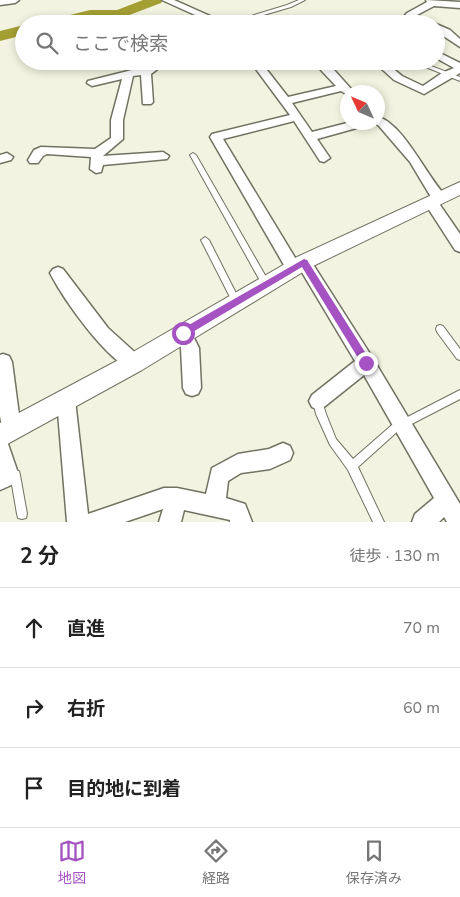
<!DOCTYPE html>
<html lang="ja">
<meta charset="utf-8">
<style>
:root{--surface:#fff;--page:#f2f2f2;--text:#222;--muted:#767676;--line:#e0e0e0;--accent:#a552c2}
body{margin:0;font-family:"Nunito Sans","Noto Sans JP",sans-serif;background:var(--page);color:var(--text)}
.compass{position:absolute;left:340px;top:85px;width:45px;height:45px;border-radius:50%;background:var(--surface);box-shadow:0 2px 8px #0003;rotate:314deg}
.stop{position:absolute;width:15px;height:15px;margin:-11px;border:4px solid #a552c2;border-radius:50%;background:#fff}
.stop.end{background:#a552c2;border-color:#fff;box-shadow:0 1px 5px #0008}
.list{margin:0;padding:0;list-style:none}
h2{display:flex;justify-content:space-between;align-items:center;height:65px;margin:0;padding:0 20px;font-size:21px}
h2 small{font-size:16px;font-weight:400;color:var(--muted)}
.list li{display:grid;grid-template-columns:32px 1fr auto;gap:15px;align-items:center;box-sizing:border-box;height:80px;padding:0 20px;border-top:1px solid var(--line)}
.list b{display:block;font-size:19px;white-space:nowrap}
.list em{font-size:16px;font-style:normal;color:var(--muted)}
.icon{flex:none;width:28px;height:28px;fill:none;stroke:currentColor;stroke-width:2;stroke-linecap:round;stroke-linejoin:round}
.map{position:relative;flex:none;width:460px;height:522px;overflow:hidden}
.search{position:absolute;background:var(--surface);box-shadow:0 2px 8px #0003;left:15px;right:15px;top:15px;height:55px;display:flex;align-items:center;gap:12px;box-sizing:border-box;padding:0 18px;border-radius:28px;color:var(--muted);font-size:19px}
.sheet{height:305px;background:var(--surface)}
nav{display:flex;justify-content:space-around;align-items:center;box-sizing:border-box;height:70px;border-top:1px solid var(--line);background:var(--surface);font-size:14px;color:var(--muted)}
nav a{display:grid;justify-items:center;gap:2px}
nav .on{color:var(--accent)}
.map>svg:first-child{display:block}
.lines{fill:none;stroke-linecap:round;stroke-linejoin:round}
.river{fill:#a49f33;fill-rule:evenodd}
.service-casing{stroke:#727262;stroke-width:2}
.minor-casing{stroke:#727262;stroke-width:3}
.tertiary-casing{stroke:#727262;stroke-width:2}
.service{fill:#fff;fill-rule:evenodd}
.minor{fill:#fff;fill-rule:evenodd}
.tertiary{fill:#fff;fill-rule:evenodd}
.route{fill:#a552c2}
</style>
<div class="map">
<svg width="460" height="522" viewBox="0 0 460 522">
<rect width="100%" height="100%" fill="#f3f3e1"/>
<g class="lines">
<!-- river -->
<g class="river">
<polygon points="143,0 163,0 161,3 119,19 90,20 72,24 43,24 46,21 90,10 117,10"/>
<polygon points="24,25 24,35 0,41 0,31"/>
</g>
<defs>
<g id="service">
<polygon points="299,0 305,0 291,7 233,24 225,24 287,5"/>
<polygon points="411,61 418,61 460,77 460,81"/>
<polygon points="193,153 196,155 269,282 270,284 269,286 263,286 190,155"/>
<polygon points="205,237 209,240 239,299 240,301 239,303 236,304 233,303 201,240"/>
<polygon points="440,325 443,326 460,349 460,360 457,359 437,332 436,329 437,326"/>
<polygon points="460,390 460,399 398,431 358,467 384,522 373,522 348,470 330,445 316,414 313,401 315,398 318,397 321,398 326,414 336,439 353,459 392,425"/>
<polygon points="13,470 19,471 20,475 27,514 26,518 22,519 18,518 17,514 11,479 8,475 9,471"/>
</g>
<g id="minor">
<polygon points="0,0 19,0 15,3 0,5"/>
<polygon points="162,0 174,0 228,24 215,24"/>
<polygon points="426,0 460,2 460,8 434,6 417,15 433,24 421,24 411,19 407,24 398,24 407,13 427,2"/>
<polygon points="291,21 296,22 297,24 287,24"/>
<polygon points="436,24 450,30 460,39 460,47 436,31"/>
<polygon points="436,51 460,63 460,73 424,94 394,80 373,61 384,61 402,76 423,86 442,73 454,68 436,58"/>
<polygon points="156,61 168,61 151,74 153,102 151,104 143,104 141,75 133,76 123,120 123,139 103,156 163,152 169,156 167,159 103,165 101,172 96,173 90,169 91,157 47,154 43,156 38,163 30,163 28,160 34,150 41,147 95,149 111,138 111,120 122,79 92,86 87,83 88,81 148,66"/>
<polygon points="250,61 260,61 288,97 336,86 320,69 316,61 326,61 352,90 353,92 348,92 348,95 341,91 292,103 312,132 351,122 372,122 371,124 317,139 330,158 324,162 320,161 294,121 223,139 297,261 299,258 304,256 309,258 372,357 460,504 460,522 447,522 444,517 439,522 412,522 415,514 434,498 364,375 324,407 318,410 312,407 309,401 312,395 355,361 300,269 298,272 293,274 288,272 210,137 212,134 290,115"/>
<path d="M 378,117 C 403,123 427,177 445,195 L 447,198 L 445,201 L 438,202 L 460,234 L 460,252 L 455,250 L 424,202 L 426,199 L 431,197 L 410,162 L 379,126 L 374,122 L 378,122 Z"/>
<polygon points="7,153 13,157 11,160 0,163 0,155"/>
<path d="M 58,267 L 63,269 L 108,328 L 140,357 L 143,363 L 140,369 L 134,371 C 106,360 64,300 50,273 L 53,269 Z"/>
<polygon points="183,326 189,328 199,348 201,388 198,394 192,396 186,394 183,388 181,348 175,333 177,328"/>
<polygon points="3,354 9,356 12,362 21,430 18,437 11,439 4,437 0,416 0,355"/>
<polygon points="66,391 72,394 75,400 88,514 164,488 177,488 206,494 212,468 238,454 269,449 283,443 290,446 293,453 290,460 270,469 241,473 228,481 226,498 245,504 252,522 230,522 230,520 184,510 181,522 159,522 163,509 125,522 67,522 57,400 60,394"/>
<polygon points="0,438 7,441 19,476 16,483 0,490"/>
</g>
<polygon id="tertiary" points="460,182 460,195 311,267 142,370 0,448 0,423 126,356 297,257"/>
</defs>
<!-- service casing -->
<use href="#service" class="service-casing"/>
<!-- minor casing -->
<use href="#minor" class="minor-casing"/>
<!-- tertiary casing -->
<use href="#tertiary" class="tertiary-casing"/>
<!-- service -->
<use href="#service" class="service"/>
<!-- minor -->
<use href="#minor" class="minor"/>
<!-- tertiary -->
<use href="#tertiary" class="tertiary"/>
</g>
<!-- route -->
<polygon class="route" points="304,259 307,260 370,360 370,366 363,366 302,267 186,336 180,336 180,330"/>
</svg>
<svg class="compass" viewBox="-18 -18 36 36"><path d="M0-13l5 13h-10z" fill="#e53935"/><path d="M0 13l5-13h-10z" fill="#767676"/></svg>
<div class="stop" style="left:183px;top:333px"></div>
<div class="stop end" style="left:366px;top:363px"></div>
<div class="search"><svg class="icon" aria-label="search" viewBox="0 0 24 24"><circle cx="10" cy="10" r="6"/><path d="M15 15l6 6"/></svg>ここで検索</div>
</div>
<section class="sheet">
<h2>2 分<small>徒歩 · 130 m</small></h2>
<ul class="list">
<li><svg class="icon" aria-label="ahead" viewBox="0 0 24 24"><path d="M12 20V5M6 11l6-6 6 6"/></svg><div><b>直進</b></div><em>70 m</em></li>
<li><svg class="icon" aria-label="right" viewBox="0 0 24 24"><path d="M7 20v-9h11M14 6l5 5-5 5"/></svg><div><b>右折</b></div><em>60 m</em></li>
<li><svg class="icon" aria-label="arrive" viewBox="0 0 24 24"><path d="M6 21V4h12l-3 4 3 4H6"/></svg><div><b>目的地に到着</b></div></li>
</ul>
</section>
<nav>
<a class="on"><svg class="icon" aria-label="map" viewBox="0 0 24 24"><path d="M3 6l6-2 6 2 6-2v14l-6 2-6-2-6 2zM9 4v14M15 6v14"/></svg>地図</a>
<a><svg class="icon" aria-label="directions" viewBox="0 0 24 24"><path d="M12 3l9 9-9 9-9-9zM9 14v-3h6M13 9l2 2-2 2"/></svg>経路</a>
<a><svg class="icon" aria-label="saved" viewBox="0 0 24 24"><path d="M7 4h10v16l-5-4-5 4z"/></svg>保存済み</a>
</nav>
